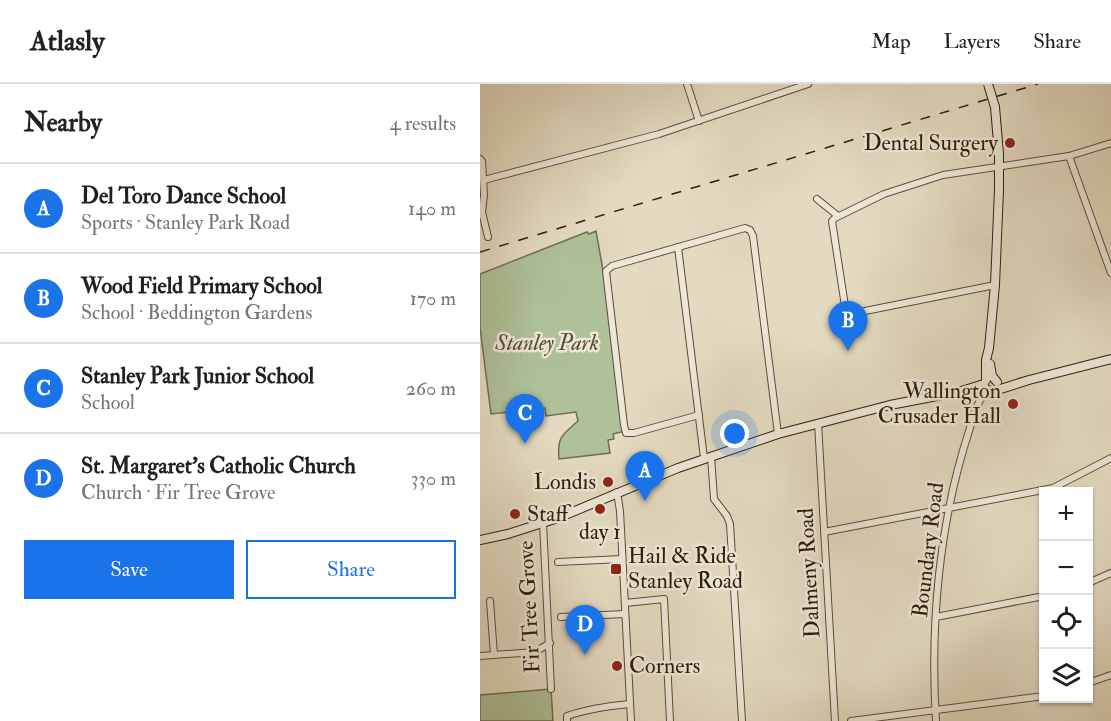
<!DOCTYPE html>
<meta charset="utf-8">
<style>
:root{--surface:#fff;--page:#f6f6f6;--text:#202124;--muted:#757577;--line:#e0e0e0;--accent:#1a73e8}
body{margin:0;font-family:"IM FELL Double Pica",serif;background:var(--page);color:var(--text)}
.controls{position:absolute;right:18px;bottom:18px;display:grid;overflow:hidden;border-radius:0px;box-shadow:0 2px 4px #0004}
.controls button{width:54px;height:54px;display:grid;place-items:center;padding:0;border:0;border-bottom:2px solid var(--line);background:var(--surface);color:var(--text);font:30px sans-serif}
.you{position:absolute;left:255px;top:350px;width:21px;height:21px;margin:-15px;border:4px solid #fff;border-radius:50%;background:#1a73e8;box-shadow:0 0 0 9px #1a73e833}
.badge{display:grid;place-items:center;width:39px;height:39px;border-radius:50%;background:var(--accent);color:#fff;font-size:20px;font-weight:700}
.pin{position:absolute;translate:-50% -50px;filter:drop-shadow(0 2px 3px #0008)}
.pin::after{content:'';position:absolute;top:32px;width:21px;height:18px;background:inherit;clip-path:polygon(0 0,100% 0,50% 100%)}
.list{margin:0;padding:0;list-style:none}
h2{display:flex;justify-content:space-between;align-items:center;height:78px;margin:0;padding:0 24px;font-size:26px}
h2 small{font-size:20px;font-weight:400;color:var(--muted)}
.list li{display:grid;grid-template-columns:39px 1fr auto;gap:18px;align-items:center;box-sizing:border-box;height:90px;padding:0 24px;border-top:2px solid var(--line)}
.list b{display:block;font-size:22px;white-space:nowrap}
.list p{margin:0;font-size:20px;white-space:nowrap;color:var(--muted)}
.list em{font-size:20px;font-style:normal;color:var(--muted)}
.actions{display:flex;gap:12px;padding:18px 24px}
.actions a{flex:1;padding:14px 0;border:2px solid var(--accent);border-radius:0px;text-align:center;font-size:21px;color:var(--accent)}
.actions .main{background:var(--accent);color:#fff}
.icon{flex:none;width:33px;height:33px;fill:none;stroke:currentColor;stroke-width:2;stroke-linecap:round;stroke-linejoin:round}
.map{position:relative;flex:none;width:631px;height:637px;overflow:hidden}
header{display:flex;align-items:center;gap:36px;box-sizing:border-box;height:84px;padding:0 30px;background:var(--surface);border-bottom:2px solid var(--line)}
header strong{font-size:28px}
nav{display:flex;gap:33px;margin-inline-start:auto;font-size:21px}
main{display:flex}
aside{flex:1;background:var(--surface)}
.map>svg:first-child{display:block}
.green{fill:#aec198;stroke:#6f6e50;stroke-width:1.5}
.lines{fill:none;stroke-linecap:round;stroke-linejoin:round}
.street-casing{stroke:#5d4c37;stroke-width:8}
.secondary-casing{stroke:#301c09;stroke-width:10}
.street{stroke:#ede7d7;stroke-width:6}
.secondary{stroke:#ede7d7;stroke-width:8}
.rail{stroke:#301c09;stroke-width:1.5;stroke-dasharray:10 10;stroke-linecap:butt}
.secondary-bridge-casing{stroke:#301c09;stroke-width:10;stroke-linecap:butt}
.secondary-bridge{stroke:#ede7d7;stroke-width:8}
.poi-dot{fill:#8f2418;stroke:#ede7d7;stroke-width:2}
.labels{text-anchor:middle;dominant-baseline:central;stroke-width:5;stroke-linejoin:round;paint-order:stroke}
.poi-label{font-size:22px;fill:#301c09;stroke:#ede7d7;text-anchor:end}
.park-label{font-size:22px;font-style:italic;fill:#564e34;stroke:#ede7d7}
.street-label{font-size:22px;fill:#301c09;stroke:#ede7d7}
</style>
<header>
<strong>Atlasly</strong>
<nav><a>Map</a><a>Layers</a><a>Share</a></nav>
</header>
<main>
<aside>
<h2>Nearby<small>4 results</small></h2>
<ul class="list">
<li><span class="badge">A</span><div><b>Del Toro Dance School</b><p>Sports · Stanley Park Road</p></div><em>140 m</em></li>
<li><span class="badge">B</span><div><b>Wood Field Primary School</b><p>School · Beddington Gardens</p></div><em>170 m</em></li>
<li><span class="badge">C</span><div><b>Stanley Park Junior School</b><p>School</p></div><em>260 m</em></li>
<li><span class="badge">D</span><div><b>St. Margaret's Catholic Church</b><p>Church · Fir Tree Grove</p></div><em>330 m</em></li>
</ul>
<div class="actions"><a class="main">Save</a><a>Share</a></div>
</aside>
<div class="map">
<svg width="631" height="637" viewBox="0 0 631 637">
<rect width="100%" height="100%" fill="#e3dac1"/>
<filter id="stains"><feTurbulence type="fractalNoise" baseFrequency=".00333" numOctaves="4"/><feColorMatrix values="0 0 0 0 .2 0 0 0 0 .09 0 0 0 0 .02 0 0 0 .5 -.17"/></filter>
<radialGradient id="worn" r=".72"><stop offset=".6" stop-color="#630" stop-opacity="0"/><stop offset="1" stop-color="#630" stop-opacity=".3"/></radialGradient>
<!-- green -->
<g class="green">
<path d="M 116,147 L 123,186 L 145,347 L 133,350 L 134,355 L 128,356 L 130,369 L 79,375 C 77,353 82,351 98,337 L 96,328 L 66,332 L 65,324 L 11,330 L 0,243 L 0,190 L 107,148 L 109,150 Z"/>
<polygon points="71,605 73,637 0,637 0,611"/>
</g>
<g class="lines">
<defs>
<g id="street">
<polyline points="207,0 219,37"/>
<polyline points="589,72 631,189"/>
<polyline points="0,75 2,77 4,111 2,128 8,153"/>
<polyline points="4,96 179,50 328,0"/>
<polyline points="337,115 358,132"/>
<polyline points="198,163 224,374"/>
<polyline points="515,201 370,230 365,222 352,137 355,134 404,110 463,91 589,72 631,59"/>
<polyline points="219,331 154,349 146,349 144,341 126,187 132,182 265,144 270,146 273,152 298,350"/>
<polyline points="338,339 355,637"/>
<polyline points="231,372 234,415 247,432 250,440 262,637"/>
<polyline points="137,408 140,427 151,637"/>
<polyline points="63,439 71,605"/>
<polyline points="344,448 573,404 631,374"/>
<polyline points="78,478 142,475"/>
<polyline points="608,499 631,489"/>
<polyline points="10,517 14,571"/>
<polyline points="145,519 184,515 190,637"/>
<polyline points="81,533 145,530"/>
<polyline points="456,533 564,512"/>
<polyline points="0,572 55,568 70,559"/>
<polyline points="608,599 631,591"/>
<path d="M 87,637 L 87,632 C 107,625 128,622 150,620"/>
<polyline points="371,637 564,612"/>
<path d="M 456,637 C 450,541 459,439 489,347 C 493,335 497,313 509,307"/>
</g>
<g id="secondary">
<polyline points="510,280 512,292 517,298"/>
<polyline points="506,296 506,276 509,264 515,201 519,106 519,70 515,23"/>
<polyline points="496,308 506,305 511,308 549,296 631,275"/>
<polyline points="0,456 28,450 78,434 198,384 298,350 410,321 478,308 504,300"/>
</g>
</defs>
<!-- street casing -->
<use href="#street" class="street-casing"/>
<!-- secondary casing -->
<use href="#secondary" class="secondary-casing"/>
<!-- street -->
<use href="#street" class="street"/>
<!-- secondary -->
<use href="#secondary" class="secondary"/>
<!-- rail -->
<polyline class="rail" points="0,168 558,0"/>
<defs>
<polyline id="secondary-bridge" points="508,0 515,23"/>
</defs>
<!-- secondary-bridge casing -->
<use href="#secondary-bridge" class="secondary-bridge-casing"/>
<!-- secondary-bridge -->
<use href="#secondary-bridge" class="secondary-bridge"/>
</g>
<!-- markers -->
<g class="poi-dot">
<circle cx="530" cy="59" r="6"/>
<circle cx="533" cy="320" r="6"/>
<circle cx="128" cy="398" r="6"/>
<circle cx="120" cy="425" r="6"/>
<circle cx="35" cy="430" r="6"/>
<rect x="130" y="479" width="12" height="12" rx="3"/>
<circle cx="137" cy="582" r="6"/>
</g>
<g class="labels">
<!-- poi labels -->
<g class="poi-label">
<text x="518" y="59">Dental Surgery</text>
<text x="521" y="307">Wallington<tspan x="521" dy="25">Crusader Hall</tspan></text>
<text x="116" y="398">Londis</text>
<text x="47" y="430" text-anchor="start">Staff</text>
<text x="120" y="448" text-anchor="middle">day 1</text>
<text x="148" y="472" text-anchor="start">Hail &amp; Ride<tspan x="148" dy="25">Stanley Road</tspan></text>
<text x="149" y="582" text-anchor="start">Corners</text>
</g>
<!-- park labels -->
<g class="park-label">
<text x="67" y="259">Stanley Park</text>
</g>
<!-- street labels -->
<g class="street-label">
<text transform="translate(448 466) rotate(-83)">Boundary Road</text>
<text transform="translate(329 489) rotate(-93)">Dalmeny Road</text>
<text transform="translate(49 523) rotate(-93)">Fir Tree Grove</text>
</g>
</g>
<rect width="100%" height="100%" filter="url(#stains)"/>
<rect width="100%" height="100%" fill="url(#worn)"/>
</svg>
<div class="controls">
<button>+</button>
<button>−</button>
<button><svg class="icon" aria-label="locate" viewBox="0 0 24 24"><circle cx="12" cy="12" r="6"/><path d="M12 2v4M12 18v4M2 12h4M18 12h4"/></svg></button>
<button><svg class="icon" aria-label="layers" viewBox="0 0 24 24"><path d="M12 4l9 5-9 5-9-5zM3 14l9 5 9-5"/></svg></button>
</div>
<div class="you"></div>
<div class="pin badge" style="left:165px;top:417px">A</div>
<div class="pin badge" style="left:368px;top:267px">B</div>
<div class="pin badge" style="left:45px;top:360px">C</div>
<div class="pin badge" style="left:105px;top:571px">D</div>
</div>
</main>
